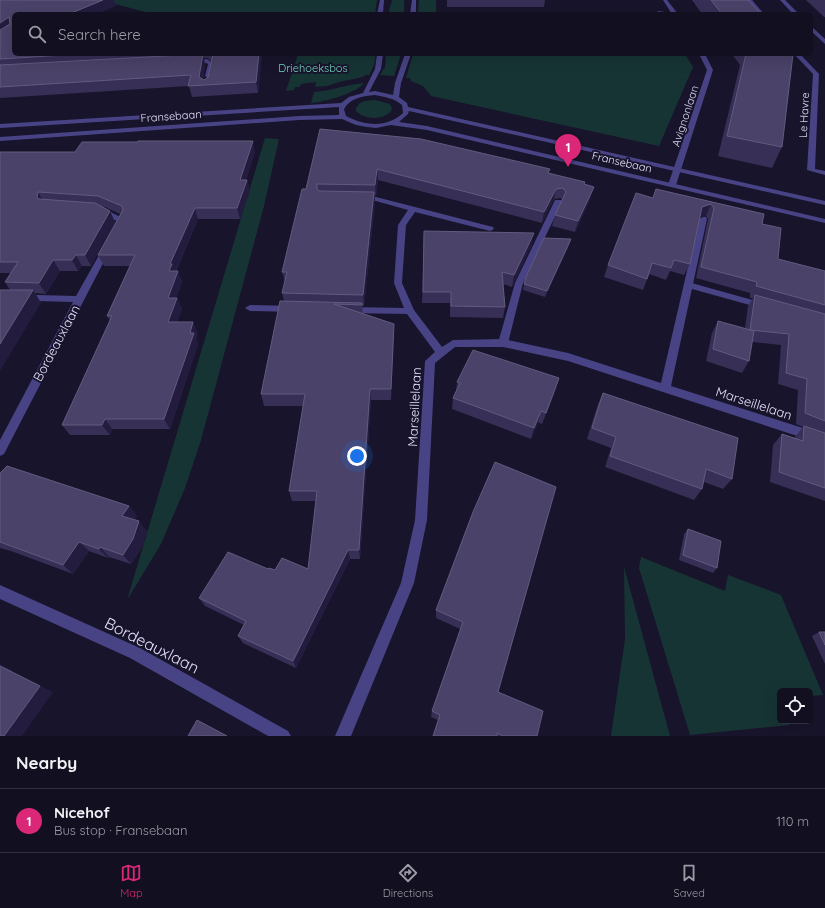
<!DOCTYPE html>
<meta charset="utf-8">
<style>
:root{--surface:#120f20;--page:#1b1829;--text:#f1f3f6;--muted:#9c9ca5;--line:#312f3e;--accent:#db2777}
body{margin:0;font-family:Quicksand,sans-serif;background:var(--page);color:var(--text)}
.controls{position:absolute;right:12px;bottom:12px;display:grid;overflow:hidden;border-radius:6px;box-shadow:0 4px 16px #0002}
.controls button{width:36px;height:36px;display:grid;place-items:center;padding:0;border:0;border-bottom:1px solid var(--line);background:var(--surface);color:var(--text);font:20px sans-serif}
.you{position:absolute;left:357px;top:456px;width:14px;height:14px;margin:-10px;border:3px solid #fff;border-radius:50%;background:#1a73e8;box-shadow:0 0 0 6px #1a73e833}
.badge{display:grid;place-items:center;width:26px;height:26px;border-radius:50%;background:var(--accent);color:#fff;font-size:13px;font-weight:700}
.pin{position:absolute;translate:-50% -33px;filter:drop-shadow(0 1px 2px #0008)}
.pin::after{content:'';position:absolute;top:21px;width:14px;height:12px;background:inherit;clip-path:polygon(0 0,100% 0,50% 100%)}
.list{margin:0;padding:0;list-style:none}
h2{display:flex;justify-content:space-between;align-items:center;height:52px;margin:0;padding:0 16px;font-size:17px}
h2 small{font-size:13px;font-weight:400;color:var(--muted)}
.list li{display:grid;grid-template-columns:26px 1fr auto;gap:12px;align-items:center;box-sizing:border-box;height:64px;padding:0 16px;border-top:1px solid var(--line)}
.list b{display:block;font-size:15px;white-space:nowrap}
.list p{margin:0;font-size:13px;white-space:nowrap;color:var(--muted)}
.list em{font-size:13px;font-style:normal;color:var(--muted)}
.icon{flex:none;width:22px;height:22px;fill:none;stroke:currentColor;stroke-width:2;stroke-linecap:round;stroke-linejoin:round}
.map{position:relative;flex:none;width:825px;height:736px;overflow:hidden}
.search{position:absolute;background:var(--surface);box-shadow:0 4px 16px #0002;left:12px;right:12px;top:12px;height:44px;display:flex;align-items:center;gap:10px;box-sizing:border-box;padding:0 14px;border-radius:6px;color:var(--muted);font-size:15px}
.sheet{height:116px;background:var(--surface)}
nav{display:flex;justify-content:space-around;align-items:center;box-sizing:border-box;height:56px;border-top:1px solid var(--line);background:var(--surface);font-size:11px;color:var(--muted)}
nav a{display:grid;justify-items:center;gap:2px}
nav .on{color:var(--accent)}
.map>svg:first-child{display:block}
.green{fill:#173434}
.lines{fill:none;stroke-linecap:round;stroke-linejoin:round}
.service{fill:#474385;fill-rule:evenodd}
.minor{fill:#474385;fill-rule:evenodd}
.tertiary{fill:#474385;fill-rule:evenodd}
.wall{fill:#372f56;fill-rule:evenodd}
.shaded-wall{fill:#231c3e}
.building{fill:#4a4268;stroke:#625b7f}
.labels{text-anchor:middle;dominant-baseline:central;stroke-width:4;stroke-linejoin:round;paint-order:stroke}
.far-park-label{font-size:11px;fill:#71d8bf;stroke:#18142b}
.far-street-label{font-size:11px;fill:#e4e0fc;stroke:#18142b}
.street-label{font-size:13px;fill:#e4e0fc;stroke:#18142b}
.near-street-label{font-size:16px;fill:#e4e0fc;stroke:#18142b}
</style>
<div class="map">
<svg width="825" height="736" viewBox="0 0 825 736">
<rect width="100%" height="100%" fill="#18142b"/>
<!-- green -->
<g class="green">
<polygon points="100,0 377,0 375,14 153,14"/>
<polygon points="392,0 404,0 404,14 388,14"/>
<polygon points="419,0 436,0 436,14 418,14"/>
<path d="M 298,54 L 375,54 C 376,62 373,68 369,75 L 365,75 L 363,77 L 339,82 L 327,86 L 315,87 L 316,82 L 301,84 L 300,87 L 295,87 L 294,90 L 286,91 Z"/>
<polygon points="386,54 401,54 394,76 380,75 385,67"/>
<polygon points="413,54 685,54 693,67 659,146 431,96 423,86 411,81 410,78 406,78"/>
<path d="M 364,83 C 357,93 324,102 311,103 L 314,92 C 332,91 347,84 364,83 Z"/>
<path d="M 375,100 L 390,104 L 392,109 C 386,121 364,120 356,111 L 356,108 L 360,103 L 365,101 Z"/>
<polygon points="265,138 279,139 264,206 201,440 185,488 161,544 127,600"/>
<polygon points="641,557 725,591 728,575 781,595 823,695 810,696 810,691 780,691 780,699 778,699 780,704 780,721 788,721 790,725 690,735 639,568"/>
<polygon points="624,567 670,736 611,736 625,639"/>
</g>
<g class="lines">
<!-- service -->
<g class="service">
<polygon points="747,0 752,0 764,14 758,14"/>
<polygon points="780,0 785,0 799,14 793,14"/>
<polygon points="658,11 677,14 656,14"/>
<polygon points="811,26 825,39 825,44 811,31"/>
<polygon points="794,54 800,54 819,74 815,169 825,171 825,175 807,170 813,74"/>
<polygon points="555,200 561,200 562,202 523,283 508,343 503,347 500,346 498,343 515,283"/>
<polygon points="97,208 103,208 126,220 125,222 119,222 97,212"/>
<polygon points="688,282 767,304 769,306 764,309 685,287 684,285"/>
</g>
<!-- minor -->
<g class="minor">
<polygon points="663,0 667,0 678,14 672,14"/>
<polygon points="699,54 705,54 713,70 676,185 672,187 668,185 707,70"/>
<polygon points="207,59 214,64 211,76 208,78 205,76 208,64 206,63 191,64 188,62 191,60"/>
<polygon points="358,196 376,197 493,227 494,229 490,231 415,212 406,225 402,283 414,310 442,347 453,340 503,339 568,353 661,383 699,219 703,217 706,217 707,219 671,386 825,435 825,445 568,361 503,347 455,347 435,363 427,520 414,583 351,736 335,736 401,583 415,520 425,361 435,352 407,314 350,313 345,310 350,307 404,308 394,283 398,225 408,210 376,201 358,200"/>
<polygon points="107,245 111,248 4,454 0,456 0,440 73,302 0,300 0,294 76,296 103,248"/>
<polygon points="250,305 292,306 297,309 292,312 250,311 245,308"/>
<polygon points="0,585 140,648 288,731 291,736 268,736 130,658 0,599"/>
</g>
<!-- tertiary -->
<g class="tertiary">
<polygon points="380,0 384,0 383,14 377,14"/>
<polygon points="412,0 416,0 416,14 410,14"/>
<path d="M 377,54 L 383,54 L 381,69 L 369,92 L 375,91 L 393,95 L 395,83 L 405,54 L 411,54 L 401,83 L 399,97 L 407,103 L 408,107 L 825,201 L 825,205 L 409,111 L 408,114 L 399,122 L 427,126 L 825,219 L 825,223 L 427,130 L 391,125 L 376,128 L 367,127 L 356,125 L 342,119 L 299,120 L 0,141 L 0,137 L 299,116 L 339,115 L 339,107 L 0,128 L 0,124 L 341,103 L 349,97 L 363,93 L 375,69 ZM 375,95 C 385,97 394,98 402,105 L 403,113 C 387,128 365,126 346,116 L 344,109 C 350,98 363,96 375,95 Z"/>
</g>
</g>
<!-- wall -->
<g class="wall">
<path d="M 0,0 L 114,0 L 116,6 L 14,14 L 14,54 L 262,54 L 258,93 L 192,97 L 189,86 L 0,98 ZM 204,58 L 207,58 L 211,61 L 208,77 L 204,80 L 203,79 L 205,65 Z"/>
<polygon points="447,0 545,0 544,7 447,7"/>
<polygon points="692,0 748,0 761,14 702,14"/>
<polygon points="806,0 825,0 825,17 824,17"/>
<polygon points="732,54 793,54 782,147 772,168 718,156 740,65"/>
<polygon points="320,129 549,173 584,184 591,197 575,232 552,226 555,215 562,200 561,198 554,199 542,223 378,180 376,196 375,195 375,202 364,306 362,306 363,314 394,336 391,400 371,400 360,559 350,559 296,668 243,643 238,636 244,625 205,606 199,598 268,569 275,570 308,569 316,501 292,501 289,491 303,406 264,406 261,394 284,301 282,293 285,282 282,272 306,189"/>
<polygon points="0,152 255,152 246,180 247,180 250,191 240,219 198,219 176,271 178,271 182,282 176,298 177,298 182,309 177,322 198,333 196,339 198,344 170,429 112,429 110,435 70,435 62,425 110,321 107,316 130,266 104,266 98,255 120,214 103,206 115,222 91,266 82,266 78,271 60,271 46,294 35,293 41,303 10,290 5,282 11,273 0,273"/>
<polygon points="656,189 764,214 762,224 778,259 825,271 825,501 770,482 773,445 782,434 795,438 795,437 803,427 796,424 798,390 778,384 781,345 752,342 749,361 742,373 706,361 712,333 718,321 745,328 748,306 753,298 750,298 750,293 696,278 708,219 706,216 700,218 690,264 684,275 670,271 666,280 649,274 643,290 604,277 608,265 653,197"/>
<polygon points="424,231 532,244 512,287 503,284 505,307 503,318 450,317 450,303 422,303"/>
<polygon points="571,239 569,245 545,297 523,290 526,277"/>
<polygon points="559,378 556,390 542,424 538,422 531,439 452,409 453,398 456,392 457,382"/>
<polygon points="603,393 732,479 723,489 704,482 702,489 694,500 605,467 611,448 587,439 598,404"/>
<polygon points="0,473 129,506 137,516 134,520 147,531 141,549 131,564 109,557 108,558 89,551 73,574 11,551 0,548"/>
<polygon points="473,512 498,692 537,736 433,736 438,720 431,717 432,711 460,629 436,618 436,610"/>
<polygon points="688,529 717,568 713,573 679,560 684,534"/>
<polygon points="819,632 825,632 825,664 812,636"/>
</g>
<!-- shaded-wall -->
<g class="shaded-wall">
<polygon points="103,0 114,0 116,6 97,14 69,14"/>
<polygon points="9,17 14,27 0,36 0,23"/>
<polygon points="203,54 205,65 202,85 199,77"/>
<polygon points="259,54 262,54 258,93 256,82"/>
<polygon points="253,141 255,152 243,191 240,180"/>
<polygon points="377,169 378,180 376,196 375,185"/>
<polygon points="247,180 250,191 240,219 237,208"/>
<polygon points="594,187 591,197 575,232 578,221"/>
<polygon points="556,189 554,199 542,223 544,212"/>
<polygon points="38,192 44,203 37,197"/>
<polygon points="374,192 375,202 364,306 363,295"/>
<polygon points="711,204 706,216 698,219 702,207"/>
<polygon points="195,208 198,219 175,272 169,271 170,264"/>
<polygon points="110,211 115,222 91,266 85,255"/>
<polygon points="534,233 532,244 512,287 514,275"/>
<polygon points="571,239 569,245 545,297 547,291"/>
<polygon points="76,255 82,266 78,271 72,260"/>
<polygon points="53,260 60,271 46,294 39,283"/>
<polygon points="178,271 182,282 172,309 168,298"/>
<polygon points="33,290 41,303 0,371 0,344"/>
<polygon points="177,298 182,309 173,333 168,322"/>
<polygon points="193,322 198,333 196,339 198,344 170,429 164,419"/>
<polygon points="394,324 394,336 391,400 391,389"/>
<polygon points="559,378 556,390 542,424 546,413"/>
<polygon points="370,389 371,400 360,559 359,550"/>
<polygon points="541,411 538,422 531,439 534,428"/>
<polygon points="105,419 112,429 110,435 102,425"/>
<polygon points="129,506 137,516 130,526 122,516"/>
<polygon points="139,521 147,531 141,549 131,564 123,555"/>
<polygon points="79,542 89,551 73,574 63,565"/>
<polygon points="100,547 109,557 108,558 99,549"/>
<polygon points="348,550 350,559 296,668 293,661"/>
<polygon points="0,664 13,671 12,672 53,692 22,736 4,736"/>
</g>
<!-- building -->
<g class="building">
<polygon points="0,0 103,0 69,14 14,14 14,54 81,54 0,59 0,30 10,24 9,17 0,23"/>
<polygon points="711,0 748,0 761,14 722,14"/>
<polygon points="203,54 199,77 204,80 208,77 213,54 259,54 256,82 188,86 191,75 0,87 0,65"/>
<polygon points="746,54 793,54 782,147 727,136"/>
<polygon points="320,129 421,139 550,169 548,173 585,182 584,184 594,187 578,221 555,215 566,192 563,188 556,189 544,212 377,169 375,185 317,184 317,189 319,191 374,192 363,295 282,293 287,272 282,272 302,189 306,189"/>
<polygon points="138,141 253,141 240,180 247,180 237,208 195,208 170,264 172,264 169,271 178,271 168,298 177,298 168,322 193,322 190,333 194,333 164,419 105,419 102,425 62,425 112,316 107,316 135,255 98,255 123,210 122,206 98,196 38,192 37,197 39,199 95,203 110,211 85,255 76,255 72,260 53,260 39,283 5,282 18,262 0,262 0,152 75,152 82,142 137,142"/>
<polygon points="656,189 764,214 762,224 781,228 778,259 825,271 825,305 756,286 757,282 701,267 714,208 711,204 702,207 690,264 674,260 671,268 652,263 647,279 608,265 636,193 653,198"/>
<polygon points="424,231 534,233 514,275 502,272 505,307 451,306 451,292 423,292"/>
<polygon points="544,238 571,239 547,291 524,284 526,277"/>
<polygon points="0,290 33,290 0,344"/>
<polygon points="755,295 825,314 825,421 805,413 807,379 786,373 789,334 750,330"/>
<polygon points="280,301 362,303 362,305 334,304 394,324 391,389 370,389 359,550 348,550 293,661 238,636 246,621 199,598 228,552 268,569 269,568 275,570 282,558 308,569 317,491 289,491 305,394 261,394"/>
<polygon points="718,321 754,331 749,361 713,349"/>
<polygon points="473,350 559,378 546,413 541,411 534,428 453,398 460,383 457,382"/>
<polygon points="603,393 738,438 732,479 706,469 702,489 610,456 616,437 592,428"/>
<polygon points="804,426 825,433 825,488 779,472 782,434 803,441"/>
<polygon points="495,462 556,487 498,692 543,711 537,736 503,736 497,733 497,736 433,736 440,715 432,711 463,622 436,610 473,512"/>
<polygon points="7,466 129,506 122,516 139,521 133,539 123,555 100,547 99,549 79,542 63,565 0,542 0,473"/>
<polygon points="688,529 721,541 717,568 683,555"/>
<polygon points="819,632 825,632 825,645"/>
<polygon points="0,666 40,686 4,736 0,736"/>
<polygon points="197,720 227,736 188,736"/>
</g>
<g class="labels">
<!-- far-park labels -->
<g class="far-park-label">
<text x="313" y="68">Driehoeksbos</text>
</g>
<!-- far-street labels -->
<g class="far-street-label">
<text transform="translate(804 115) rotate(-87)">Le Havre</text>
<text transform="translate(171 116) rotate(-4)">Fransebaan</text>
<text transform="translate(685 116) rotate(-72)">Avignonlaan</text>
<text transform="translate(622 162) rotate(13)">Fransebaan</text>
</g>
<!-- street labels -->
<g class="street-label">
<text transform="translate(56 343) rotate(-62)">Bordeauxlaan</text>
<text transform="translate(754 403) rotate(18)">Marseillelaan</text>
<text transform="translate(414 407) rotate(-87)">Marseillelaan</text>
</g>
<!-- near-street labels -->
<g class="near-street-label">
<text transform="translate(152 645) rotate(27)">Bordeauxlaan</text>
</g>
</g>
</svg>
<div class="controls">
<button><svg class="icon" aria-label="locate" viewBox="0 0 24 24"><circle cx="12" cy="12" r="6"/><path d="M12 2v4M12 18v4M2 12h4M18 12h4"/></svg></button>
</div>
<div class="you"></div>
<div class="pin badge" style="left:568px;top:167px">1</div>
<div class="search"><svg class="icon" aria-label="search" viewBox="0 0 24 24"><circle cx="10" cy="10" r="6"/><path d="M15 15l6 6"/></svg>Search here</div>
</div>
<section class="sheet">
<h2>Nearby<small></small></h2>
<ul class="list">
<li><span class="badge">1</span><div><b>Nicehof</b><p>Bus stop · Fransebaan</p></div><em>110 m</em></li>
</ul>
</section>
<nav>
<a class="on"><svg class="icon" aria-label="map" viewBox="0 0 24 24"><path d="M3 6l6-2 6 2 6-2v14l-6 2-6-2-6 2zM9 4v14M15 6v14"/></svg>Map</a>
<a><svg class="icon" aria-label="directions" viewBox="0 0 24 24"><path d="M12 3l9 9-9 9-9-9zM9 14v-3h6M13 9l2 2-2 2"/></svg>Directions</a>
<a><svg class="icon" aria-label="saved" viewBox="0 0 24 24"><path d="M7 4h10v16l-5-4-5 4z"/></svg>Saved</a>
</nav>
